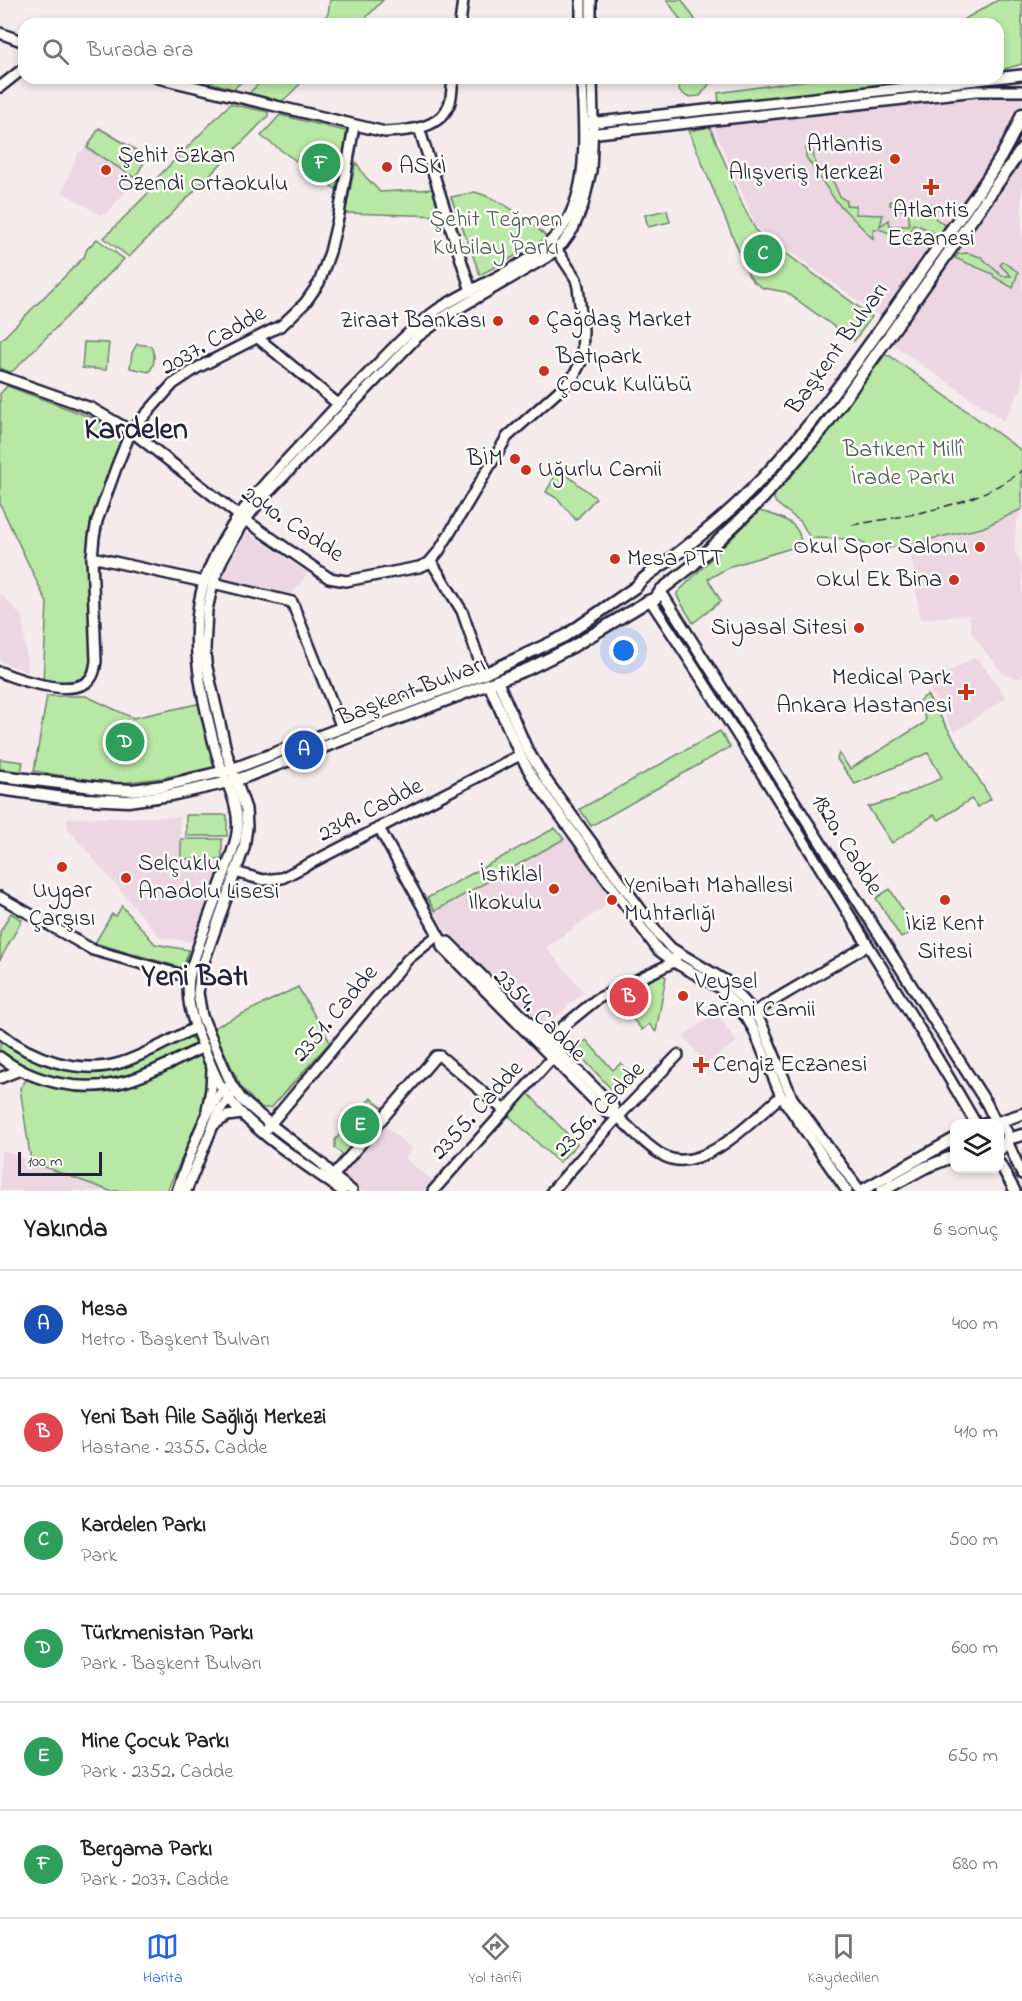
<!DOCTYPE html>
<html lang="tr">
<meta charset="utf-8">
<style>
:root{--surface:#fff;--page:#f6f6f6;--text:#202124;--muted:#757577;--line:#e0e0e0;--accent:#2563eb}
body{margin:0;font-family:"Indie Flower",sans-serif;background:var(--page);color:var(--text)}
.controls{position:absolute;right:18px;bottom:18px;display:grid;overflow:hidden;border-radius:12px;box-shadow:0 3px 9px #0003}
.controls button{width:54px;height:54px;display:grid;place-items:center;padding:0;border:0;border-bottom:2px solid var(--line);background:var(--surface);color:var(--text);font:30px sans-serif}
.scale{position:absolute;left:18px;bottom:15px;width:84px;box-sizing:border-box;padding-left:6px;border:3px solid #22223b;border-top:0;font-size:16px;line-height:21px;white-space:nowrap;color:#22223b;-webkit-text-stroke:4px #fdfcf7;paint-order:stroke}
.you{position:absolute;left:624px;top:651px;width:21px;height:21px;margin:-15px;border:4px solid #fff;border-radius:50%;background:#1a73e8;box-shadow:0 0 0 9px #1a73e833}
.badge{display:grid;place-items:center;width:39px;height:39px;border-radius:50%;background:var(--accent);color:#fff;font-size:20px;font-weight:700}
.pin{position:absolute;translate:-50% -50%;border:3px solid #fff;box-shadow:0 2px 6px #0006}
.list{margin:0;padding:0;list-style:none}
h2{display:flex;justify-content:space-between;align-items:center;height:78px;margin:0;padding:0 24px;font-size:26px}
h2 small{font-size:20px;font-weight:400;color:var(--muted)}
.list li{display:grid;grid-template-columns:39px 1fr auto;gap:18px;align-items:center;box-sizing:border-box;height:108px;padding:0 24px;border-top:2px solid var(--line)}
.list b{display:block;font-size:22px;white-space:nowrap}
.list p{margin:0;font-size:20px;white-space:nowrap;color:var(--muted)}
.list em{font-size:20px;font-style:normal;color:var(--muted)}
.icon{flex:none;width:33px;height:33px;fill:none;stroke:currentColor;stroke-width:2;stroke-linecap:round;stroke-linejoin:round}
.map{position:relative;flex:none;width:1022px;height:1191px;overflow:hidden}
.search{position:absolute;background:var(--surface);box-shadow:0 3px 9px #0003;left:18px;right:18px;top:18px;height:66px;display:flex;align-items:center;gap:15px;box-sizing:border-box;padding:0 21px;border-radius:18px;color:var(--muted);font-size:22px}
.sheet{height:726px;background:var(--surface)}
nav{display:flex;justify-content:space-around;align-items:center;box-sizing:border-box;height:84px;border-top:2px solid var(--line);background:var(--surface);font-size:16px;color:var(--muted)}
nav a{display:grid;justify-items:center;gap:3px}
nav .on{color:var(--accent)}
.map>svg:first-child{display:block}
.built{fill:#ecd6e1}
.green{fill:#b9e7a5;stroke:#6e8470;stroke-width:1.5}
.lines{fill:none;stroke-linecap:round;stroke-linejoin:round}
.secondary-casing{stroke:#22223b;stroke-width:14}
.primary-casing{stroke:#22223b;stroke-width:15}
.secondary{stroke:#fdfcf7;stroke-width:9}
.primary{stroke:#fdfcf7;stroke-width:10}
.rail{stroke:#22223b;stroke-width:1.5;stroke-dasharray:9 4.5;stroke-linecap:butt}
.poi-dot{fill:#c8321e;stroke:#fdfcf7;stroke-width:2}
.labels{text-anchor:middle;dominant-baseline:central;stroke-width:5;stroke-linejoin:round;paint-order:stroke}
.poi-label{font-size:24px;fill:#22223b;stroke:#fdfcf7;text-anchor:start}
.park-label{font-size:24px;fill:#4f5d5b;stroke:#fdfcf7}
.street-label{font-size:24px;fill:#22223b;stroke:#fdfcf7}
.district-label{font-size:30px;font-weight:bold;fill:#22223b;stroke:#fdfcf7}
</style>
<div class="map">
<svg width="1022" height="1191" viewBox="0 0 1022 1191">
<rect width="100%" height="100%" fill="#f5ebed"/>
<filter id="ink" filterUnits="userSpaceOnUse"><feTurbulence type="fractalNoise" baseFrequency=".0167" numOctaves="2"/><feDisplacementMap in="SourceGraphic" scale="12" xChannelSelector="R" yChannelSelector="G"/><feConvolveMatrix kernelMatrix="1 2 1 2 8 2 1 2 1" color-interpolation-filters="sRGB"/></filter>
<g filter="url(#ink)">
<!-- built -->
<g class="built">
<polygon points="1022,91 1022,114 1006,149 1022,159 1022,386 1004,421 876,333 885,320 757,228 711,121"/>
<polygon points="99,126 149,156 133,184 106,214 100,215 62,192 79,151 82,152"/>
<polygon points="1022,509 1016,524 1015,549 1022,568 1022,678 1004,675 972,634 969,615 920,619 910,544 982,528"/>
<polygon points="245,531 308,573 292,594 223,578"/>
<polygon points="0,593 22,616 28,672 0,661"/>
<polygon points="973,658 979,659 1006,698 954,732 927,685"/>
<polygon points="180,817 180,856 223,861 194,942 160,937 69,830 67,825 67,818"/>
<polygon points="568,837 614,900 546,947 584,992 543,1028 441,924 435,911"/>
<polygon points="716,1012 737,1042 705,1064 684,1036"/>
<polygon points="382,1123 412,1149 405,1158 435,1183 428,1191 360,1191 340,1177 339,1175"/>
<polygon points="1,1150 110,1191 0,1191"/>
</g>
<!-- green -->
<g class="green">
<polygon points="330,0 383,0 360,24 318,24 328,14"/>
<polygon points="667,0 682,0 698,24 683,24"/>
<polygon points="998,0 1022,0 1022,64 998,71 998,24 956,24"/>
<polygon points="211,78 245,78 234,89 209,82"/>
<polygon points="265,78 306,78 285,99 281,101 249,93"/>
<polygon points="680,78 709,78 710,83 700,96 687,97 679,90"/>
<polygon points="820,78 951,78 719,105 718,93"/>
<polygon points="230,104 268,112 268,116 129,257 104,238 155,186 152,183"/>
<polygon points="280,115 349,132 337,190 261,136"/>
<polygon points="710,127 743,206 757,232 872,317 854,341 786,292 763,288 755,283 749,276 689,131"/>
<polygon points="99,128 147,157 135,178 87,148"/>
<path d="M 809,143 L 812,148 L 815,162 L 834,183 L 840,197 L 847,201 L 846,205 L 856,206 L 856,214 L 883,215 L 880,226 L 889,220 L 890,226 L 909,226 L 909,213 L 890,205 L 890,201 L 936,204 L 935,218 L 966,241 L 961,247 C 942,240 931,228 913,224 L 911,232 L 923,235 L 926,240 L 922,245 L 879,229 L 873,229 L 873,239 L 835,200 L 806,157 L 806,148 Z"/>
<polygon points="356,162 364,175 380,192 435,189 442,216 345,213"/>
<path d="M 475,192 C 502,200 528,219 548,238 L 480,275 L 451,197 Z"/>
<polygon points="667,210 670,222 648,227 645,215"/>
<polygon points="97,239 124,259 14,370 10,372 0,368 0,341 84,257 87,249"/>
<polygon points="967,253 981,257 1002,276 1011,276 1000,265 1003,262 1018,272 1013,288 994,277 993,274 955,258 958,254"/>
<polygon points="84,342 109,343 106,370 82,368"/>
<path d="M 137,344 L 151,346 C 155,355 156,363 149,372 L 130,368 L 132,353 Z"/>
<polygon points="885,355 890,356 1022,451 1022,509 982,528 875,551 857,539 810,538 801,522 776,503 774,499 775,494 799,466"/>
<polygon points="7,386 93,418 123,435 86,554 91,666 86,677 77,684 43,681 47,603 0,504 0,394"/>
<polygon points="559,469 596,498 576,520 558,499 546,492"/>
<path d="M 759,511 C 770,513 792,520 797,530 C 800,534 800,540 802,545 L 731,566 L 708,579 L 721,601 L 693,623 L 677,596 L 677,593 Z"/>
<polygon points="927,695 991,799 978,807 971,799 939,820 934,815 892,843 868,807 895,799 942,778 928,753 855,784 837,759 839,753 850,769 924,723 926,719 917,702"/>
<polygon points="47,696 86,696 133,718 202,703 216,767 161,778 113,784 34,771"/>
<polygon points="720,731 730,747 591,826 580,809"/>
<polygon points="0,759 23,762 21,772 0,770"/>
<rect x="186" y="815" width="41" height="21"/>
<polygon points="555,828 564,839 435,911 427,898"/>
<rect x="181" y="839" width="41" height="20"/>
<polygon points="890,889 915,930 901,938 876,898"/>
<polygon points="122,906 155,944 189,950 183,968 95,943 112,914 116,916"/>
<polygon points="11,913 22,920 0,960 0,932"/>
<polygon points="662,975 666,977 656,1032 649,1024 642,1030 613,995 622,993 627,1004 636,1000 632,989"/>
<polygon points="298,987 330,1042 271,1108 260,1108 241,1087 213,1028"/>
<polygon points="190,1035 195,1045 121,1080 85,1083 67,1081 32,1070 0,1051 0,1038 92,1070 116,1068"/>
<polygon points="586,1040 613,1070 621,1063 633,1075 615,1093 575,1050"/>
<path d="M 200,1056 C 202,1060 208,1068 208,1073 C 211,1104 180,1161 167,1191 L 110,1191 L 31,1162 L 20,1088 L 27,1079 C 76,1095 110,1096 158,1075 C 172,1069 184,1060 200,1056 Z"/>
<polygon points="526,1091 577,1144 559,1163 506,1113"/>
<polygon points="371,1098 384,1109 344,1156 335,1148 335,1140"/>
</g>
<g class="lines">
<defs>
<g id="secondary">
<polyline points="581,0 581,24"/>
<polyline points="591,0 591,24"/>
<polyline points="460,24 463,0"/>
<polyline points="0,33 24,42"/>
<path d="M 158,78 L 385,132 C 408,131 442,129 450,102 C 452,94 452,86 453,78"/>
<polyline points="0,87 24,68"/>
<polyline points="589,123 1022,75"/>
<polyline points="419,128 471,291"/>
<polyline points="589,134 976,91 1022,91"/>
<polyline points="258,338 338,404"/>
<polyline points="0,376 91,408 131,431 238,515 329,578 346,581 419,567 429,563 439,551 507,437 572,379 582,360 583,330 578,287 576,279 555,247"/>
<polyline points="92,557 204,582"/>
<polyline points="431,561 462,611 484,674"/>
<polyline points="213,583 292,602 342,728"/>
<polyline points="661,592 987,1104 995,1121"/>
<path d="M 650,600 C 723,710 792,821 861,934 C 900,997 939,1059 976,1124"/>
<path d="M 0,672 C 20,680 68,696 87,682 C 94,677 95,668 96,661 L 92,557 L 94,537 L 97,521 L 116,468 L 131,431 L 173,384 L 197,368 L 282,325 L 305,303 L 319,283 L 330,252 L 339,214 L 354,126"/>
<polyline points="498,682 527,749 546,780 660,936 671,948 726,981 754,1012 762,1025 792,1098 860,1191"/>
<polyline points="489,685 520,755 535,781 658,950 674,962 720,988 746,1017 754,1030 781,1096 847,1191"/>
<path d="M 379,828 L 441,940 L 442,947 L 607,1113 L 615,1114 C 628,1126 649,1149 664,1156 C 702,1176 754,1119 781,1096"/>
<polyline points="235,872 263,880 282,878 520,755"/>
<polyline points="0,897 93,950 189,977"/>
<polyline points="441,940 448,942 613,1106 615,1114"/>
<polyline points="749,1015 868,945"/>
<path d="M 0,1033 C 32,1059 79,1075 120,1063 C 146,1055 171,1039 195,1028"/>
<polyline points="543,1043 597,999 674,962 676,957"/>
<path d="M 0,1057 C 36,1084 84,1093 127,1081 C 154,1073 179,1058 204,1047"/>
<polyline points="0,1078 20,1070"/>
<polyline points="207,1110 211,1089 212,1070"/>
<polyline points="998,1122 1002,1124 1007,1132 1007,1141 1022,1174"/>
<polyline points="215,1124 227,1116 242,1114"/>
<polyline points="267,1128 408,959 438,935"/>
<polyline points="1000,1164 1015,1191"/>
<polyline points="333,1176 436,1056 440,1056 505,1111"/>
<path d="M 177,1191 C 187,1165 205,1105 226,1088"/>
<polyline points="186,1191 219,1111 231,1096"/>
<path d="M 342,1191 C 307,1165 251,1131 227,1096 C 215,1080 209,1059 201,1041 C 191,1017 184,994 191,969 C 201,936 214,904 225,872 C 229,860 235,847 237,833 C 241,806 225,781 217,755 C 201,696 184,628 209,569 C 228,523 259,489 292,454 C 314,431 335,407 357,385 C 383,359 407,331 437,310 C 474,285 542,262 565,224 C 591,182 583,126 582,78"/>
<polyline points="352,1191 337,1179 321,1163 270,1124 242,1100 231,1084 202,1016 198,993 201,970 244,848 247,827 246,809 227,754 206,663 205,649 207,610 213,583 222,560 240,527 261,500 417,337 447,315 547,257 563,243 573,229 583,205 591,171 593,123 592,78"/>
<polyline points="433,1191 552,1058"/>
<polyline points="552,1191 618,1117 678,1055"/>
</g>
<g id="primary">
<path d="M 0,776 L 111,789 L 132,790 L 163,786 L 233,769 L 484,674 L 565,636 L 637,586 C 640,579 660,567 668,561 C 696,539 726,516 751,490 C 818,422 871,341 927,263 C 960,215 1001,168 1022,114"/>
<polyline points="0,789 64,798 128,801 171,795 211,786 237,780 528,669 572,647 648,601 656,598 661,590 692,566 763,498 823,429 1022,149"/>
<polyline points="985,1124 993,1121 998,1122 1022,1114"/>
<polyline points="1008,1139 1022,1135"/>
<polyline points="1000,1150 1007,1141"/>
<polyline points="861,1191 954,1139"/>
<polyline points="882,1191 924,1168 954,1156"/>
</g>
</defs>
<!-- secondary casing -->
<use href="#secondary" class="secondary-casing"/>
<!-- primary casing -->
<use href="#primary" class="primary-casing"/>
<!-- secondary -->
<use href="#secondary" class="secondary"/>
<!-- primary -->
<use href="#primary" class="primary"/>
<!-- rail -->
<path class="rail" d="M 852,525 C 911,515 972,507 1022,471"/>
</g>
</g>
<!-- markers -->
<g class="poi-dot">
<circle cx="895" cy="159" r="6"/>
<circle cx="387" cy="167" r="6"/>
<circle cx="106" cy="170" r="6"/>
<path d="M928 178h6v6h6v6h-6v6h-6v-6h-6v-6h6z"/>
<circle cx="534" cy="320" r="6"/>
<circle cx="498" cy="321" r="6"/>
<circle cx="544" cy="371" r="6"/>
<circle cx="515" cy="459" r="6"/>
<circle cx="526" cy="470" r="6"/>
<circle cx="980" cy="547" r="6"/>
<circle cx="615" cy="559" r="6"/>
<circle cx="954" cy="580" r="6"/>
<circle cx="859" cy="628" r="6"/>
<path d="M963 683h6v6h6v6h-6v6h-6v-6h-6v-6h6z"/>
<circle cx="62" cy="867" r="6"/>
<circle cx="126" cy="878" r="6"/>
<circle cx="554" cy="889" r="6"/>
<circle cx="612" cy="900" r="6"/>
<circle cx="945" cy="900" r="6"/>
<circle cx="683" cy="996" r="6"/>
<path d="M698 1056h6v6h6v6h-6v6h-6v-6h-6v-6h6z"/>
</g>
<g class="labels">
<!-- poi labels -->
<g class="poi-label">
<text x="883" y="145" text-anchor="end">Atlantis<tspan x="883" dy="28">Alışveriş Merkezi</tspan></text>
<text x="118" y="156">Şehit Özkan<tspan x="118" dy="28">Özendi Ortaokulu</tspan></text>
<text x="399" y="167">ASKİ</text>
<text x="931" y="211" text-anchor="middle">Atlantis<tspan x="931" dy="28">Eczanesi</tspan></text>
<text x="546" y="320">Çağdaş Market</text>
<text x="486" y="321" text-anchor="end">Ziraat Bankası</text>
<text x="556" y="357">Batıpark<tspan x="556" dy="28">Çocuk Kulübü</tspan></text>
<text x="503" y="459" text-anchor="end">BİM</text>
<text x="538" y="470">Uğurlu Camii</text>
<text x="968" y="547" text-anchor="end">Okul Spor Salonu</text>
<text x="627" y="559">Mesa PTT</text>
<text x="942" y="580" text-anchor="end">Okul Ek Bina</text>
<text x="847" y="628" text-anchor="end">Siyasal Sitesi</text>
<text x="952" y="678" text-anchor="end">Medical Park<tspan x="952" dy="28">Ankara Hastanesi</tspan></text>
<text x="138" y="864">Selçuklu<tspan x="138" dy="28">Anadolu Lisesi</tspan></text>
<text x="542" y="875" text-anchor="end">İstiklal<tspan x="542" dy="28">İlkokulu</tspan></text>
<text x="624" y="886">Yenibatı Mahallesi<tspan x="624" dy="28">Muhtarlığı</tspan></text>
<text x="62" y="891" text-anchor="middle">Uygar<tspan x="62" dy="28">Çarşısı</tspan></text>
<text x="945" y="924" text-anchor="middle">İkiz Kent<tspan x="945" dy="28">Sitesi</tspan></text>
<text x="695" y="982">Veysel<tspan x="695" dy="28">Karani Camii</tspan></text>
<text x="713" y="1065">Cengiz Eczanesi</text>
</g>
<!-- park labels -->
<g class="park-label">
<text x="496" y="220">Şehit Teğmen<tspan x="496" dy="28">Kubilay Parkı</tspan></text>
<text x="903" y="450">Batıkent Millî<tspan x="903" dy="28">İrade Parkı</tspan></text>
</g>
<!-- street labels -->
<g class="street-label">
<text transform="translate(214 341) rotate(-30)">2037. Cadde</text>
<text transform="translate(838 349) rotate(-54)">Başkent Bulvarı</text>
<text transform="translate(292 525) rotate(34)">2040. Cadde</text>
<text transform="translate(412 692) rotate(-21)">Başkent Bulvarı</text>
<text transform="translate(371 811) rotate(-27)">2349. Cadde</text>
<text transform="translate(846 845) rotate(58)">1820. Cadde</text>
<text transform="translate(336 1014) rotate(-50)">2351. Cadde</text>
<text transform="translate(539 1016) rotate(45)">2354. Cadde</text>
<text transform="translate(600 1110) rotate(-47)">2356. Cadde</text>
<text transform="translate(478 1111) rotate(-48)">2355. Cadde</text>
</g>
<!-- district labels -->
<g class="district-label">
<text x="136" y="431">Kardelen</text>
<text x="195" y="978">Yeni Batı</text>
</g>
</g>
</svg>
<div class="controls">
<button><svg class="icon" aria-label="layers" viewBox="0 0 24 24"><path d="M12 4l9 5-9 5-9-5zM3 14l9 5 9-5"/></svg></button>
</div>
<div class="scale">100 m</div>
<div class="you"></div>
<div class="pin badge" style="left:304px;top:750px;background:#1a4fb4">A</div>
<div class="pin badge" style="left:629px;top:997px;background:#e0444e">B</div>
<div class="pin badge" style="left:763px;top:254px;background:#2e9e5b">C</div>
<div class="pin badge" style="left:125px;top:742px;background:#2e9e5b">D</div>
<div class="pin badge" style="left:360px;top:1125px;background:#2e9e5b">E</div>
<div class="pin badge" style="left:321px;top:163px;background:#2e9e5b">F</div>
<div class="search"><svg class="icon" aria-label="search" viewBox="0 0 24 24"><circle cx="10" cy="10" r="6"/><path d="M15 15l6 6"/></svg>Burada ara</div>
</div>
<section class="sheet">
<h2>Yakında<small>6 sonuç</small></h2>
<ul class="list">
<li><span class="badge" style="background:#1a4fb4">A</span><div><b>Mesa</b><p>Metro · Başkent Bulvarı</p></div><em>400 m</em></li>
<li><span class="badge" style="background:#e0444e">B</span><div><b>Yeni Batı Aile Sağlığı Merkezi</b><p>Hastane · 2355. Cadde</p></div><em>410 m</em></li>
<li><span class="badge" style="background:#2e9e5b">C</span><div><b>Kardelen Parkı</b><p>Park</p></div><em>500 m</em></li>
<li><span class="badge" style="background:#2e9e5b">D</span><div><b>Türkmenistan Parkı</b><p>Park · Başkent Bulvarı</p></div><em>600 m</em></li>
<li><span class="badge" style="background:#2e9e5b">E</span><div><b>Mine Çocuk Parkı</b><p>Park · 2352. Cadde</p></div><em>650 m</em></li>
<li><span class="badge" style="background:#2e9e5b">F</span><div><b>Bergama Parkı</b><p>Park · 2037. Cadde</p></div><em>680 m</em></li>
</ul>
</section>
<nav>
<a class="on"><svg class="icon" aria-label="map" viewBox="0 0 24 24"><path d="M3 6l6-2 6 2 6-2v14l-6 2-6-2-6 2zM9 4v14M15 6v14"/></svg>Harita</a>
<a><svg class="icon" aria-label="directions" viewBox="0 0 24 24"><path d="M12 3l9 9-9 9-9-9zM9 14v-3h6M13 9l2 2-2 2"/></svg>Yol tarifi</a>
<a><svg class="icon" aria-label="saved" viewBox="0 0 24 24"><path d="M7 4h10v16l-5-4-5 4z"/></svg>Kaydedilen</a>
</nav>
